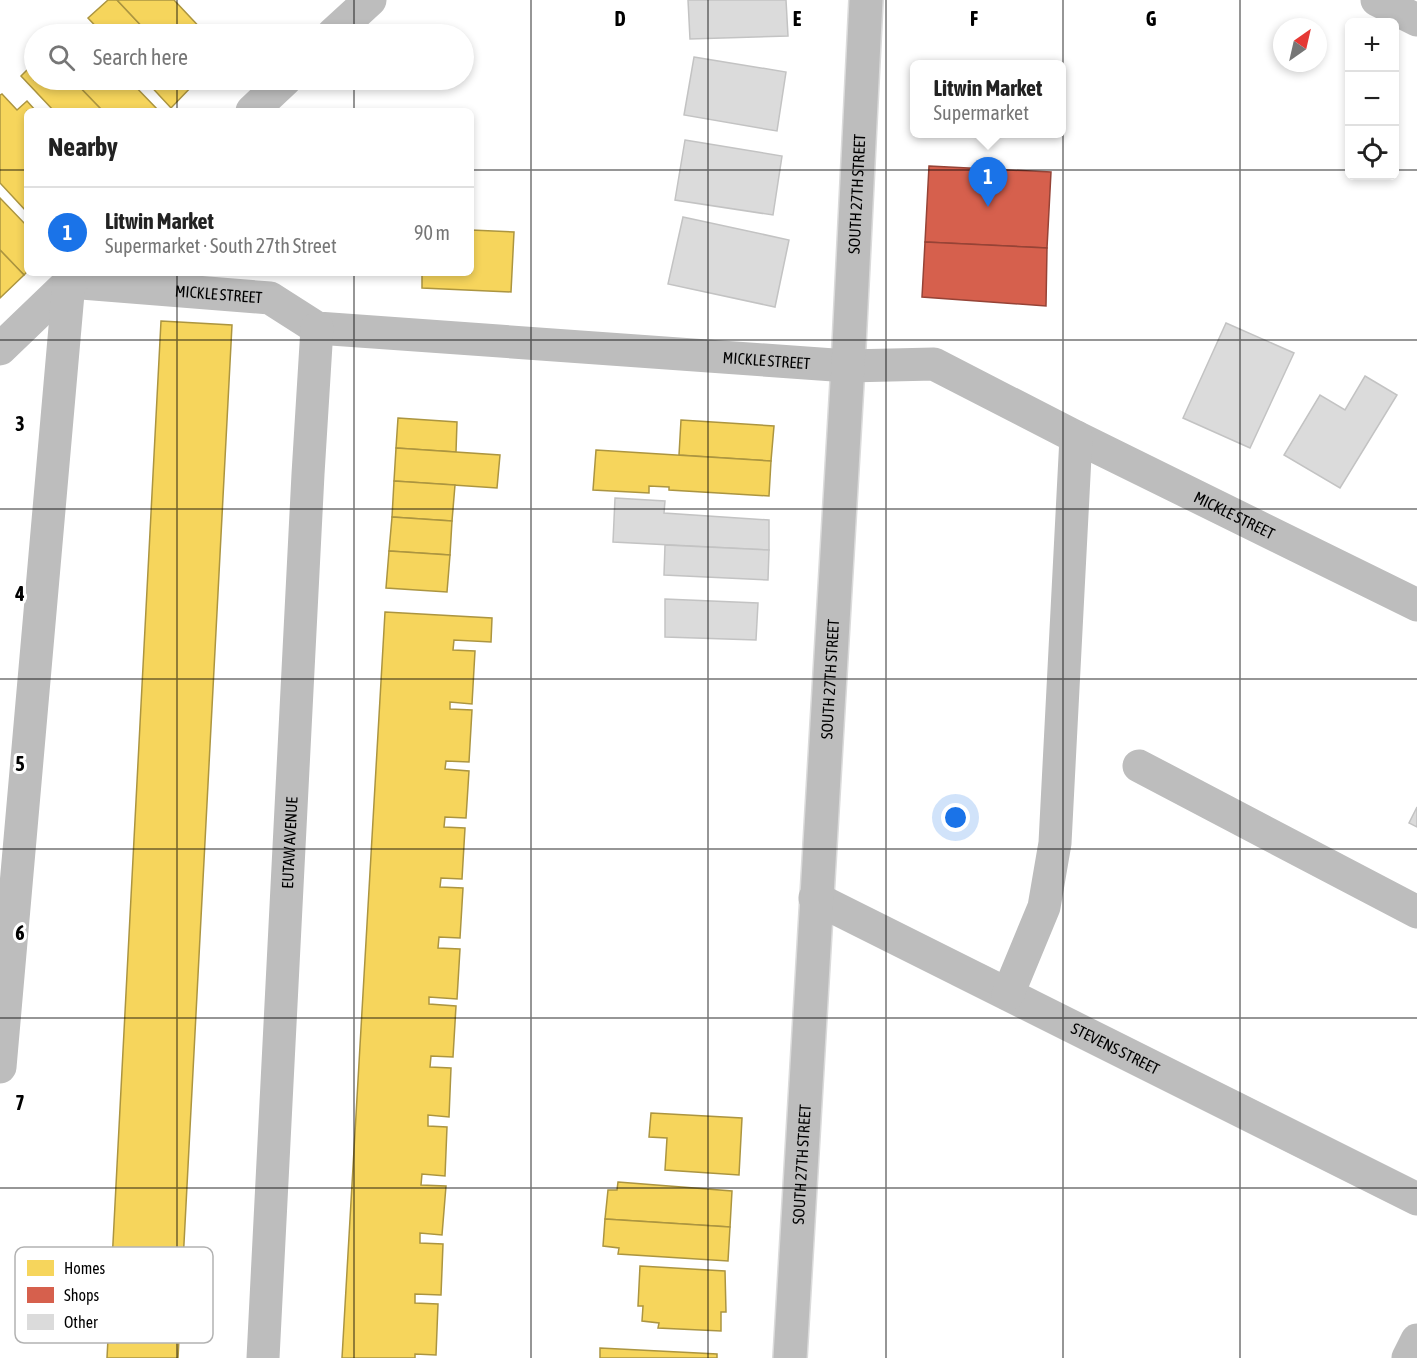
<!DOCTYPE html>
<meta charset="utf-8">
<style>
:root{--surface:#fff;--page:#f2f2f2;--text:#222;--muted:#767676;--line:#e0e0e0;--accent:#1a73e8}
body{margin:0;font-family:"Asap Condensed",sans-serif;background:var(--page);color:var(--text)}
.controls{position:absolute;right:18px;top:18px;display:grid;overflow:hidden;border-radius:9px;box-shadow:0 3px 9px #0003}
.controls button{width:54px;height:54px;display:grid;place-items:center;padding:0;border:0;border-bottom:2px solid var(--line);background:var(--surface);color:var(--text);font:30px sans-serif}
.compass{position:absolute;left:1273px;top:18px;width:54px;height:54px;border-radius:50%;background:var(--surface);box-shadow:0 3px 9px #0003;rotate:34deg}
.you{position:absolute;left:956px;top:818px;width:21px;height:21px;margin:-15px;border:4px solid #fff;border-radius:50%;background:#1a73e8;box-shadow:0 0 0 9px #1a73e833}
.badge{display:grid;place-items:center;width:39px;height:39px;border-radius:50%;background:var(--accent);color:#fff;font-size:20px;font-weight:700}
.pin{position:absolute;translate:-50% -50px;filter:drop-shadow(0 2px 3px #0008)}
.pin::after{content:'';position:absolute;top:32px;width:21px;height:18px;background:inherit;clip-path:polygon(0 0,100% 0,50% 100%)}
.popup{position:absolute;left:910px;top:60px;width:156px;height:78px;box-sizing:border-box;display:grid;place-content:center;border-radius:9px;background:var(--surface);filter:drop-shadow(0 2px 4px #0005);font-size:20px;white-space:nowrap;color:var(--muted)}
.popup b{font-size:22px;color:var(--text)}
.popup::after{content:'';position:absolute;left:50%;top:100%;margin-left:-12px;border:12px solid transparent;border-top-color:var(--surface)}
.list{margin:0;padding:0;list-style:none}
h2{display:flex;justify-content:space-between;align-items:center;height:78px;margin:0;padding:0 24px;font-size:26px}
h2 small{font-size:20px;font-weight:400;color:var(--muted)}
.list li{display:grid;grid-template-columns:39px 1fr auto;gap:18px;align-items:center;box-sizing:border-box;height:90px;padding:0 24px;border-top:2px solid var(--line)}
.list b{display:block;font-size:22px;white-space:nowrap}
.list p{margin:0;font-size:20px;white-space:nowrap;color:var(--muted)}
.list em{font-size:20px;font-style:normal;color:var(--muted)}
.icon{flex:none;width:33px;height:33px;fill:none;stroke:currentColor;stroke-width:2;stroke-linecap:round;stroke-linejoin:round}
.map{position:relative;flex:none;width:1417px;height:1358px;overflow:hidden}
.search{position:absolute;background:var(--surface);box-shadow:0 3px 9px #0003;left:24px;top:24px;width:450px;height:66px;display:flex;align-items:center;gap:15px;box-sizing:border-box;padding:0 21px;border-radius:33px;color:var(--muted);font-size:22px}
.panel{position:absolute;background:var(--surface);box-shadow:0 3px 9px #0003;left:24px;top:108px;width:450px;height:168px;border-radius:9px}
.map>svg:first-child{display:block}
.homes{fill:#f6d55c;stroke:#ac9540;stroke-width:1.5}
.shops{fill:#d6604d;stroke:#964336;stroke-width:1.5}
.building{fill:#dbdbdb;stroke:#c3c3c3;stroke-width:1.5}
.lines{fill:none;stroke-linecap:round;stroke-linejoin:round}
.major-casing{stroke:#dbdbdb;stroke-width:36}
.minor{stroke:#bdbdbd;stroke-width:33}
.major{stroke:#bdbdbd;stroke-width:33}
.grid{fill:none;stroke:#000;stroke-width:1.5;stroke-opacity:0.55}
.labels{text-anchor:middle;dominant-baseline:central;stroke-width:6;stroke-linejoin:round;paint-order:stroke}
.street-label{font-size:16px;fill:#000;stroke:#fff}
.key{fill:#fff;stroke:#b2b2b2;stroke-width:1.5}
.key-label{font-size:16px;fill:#000}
.grid-label{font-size:20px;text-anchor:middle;font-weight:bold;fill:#000;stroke:#fff;stroke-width:6;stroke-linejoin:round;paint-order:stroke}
</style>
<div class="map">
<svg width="1417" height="1358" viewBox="0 0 1417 1358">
<rect width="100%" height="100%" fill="#fff"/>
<!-- homes -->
<g class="homes">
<polygon points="108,0 117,0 149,34 103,34 88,18"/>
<polygon points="117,0 174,0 206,34 149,34"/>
<polygon points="34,63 34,80 73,80 103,111 54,111 21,76"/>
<polygon points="73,80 129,80 159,111 103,111"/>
<polygon points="145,80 192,80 195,83 171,108"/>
<polygon points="2,94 17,110 27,101 36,111 27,111 27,212 0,183 0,95"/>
<polygon points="0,198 27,226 27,272 24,275 0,250"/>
<polygon points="471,230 514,232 511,292 422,288 422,273 471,273"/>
<polygon points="0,250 24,275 0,298"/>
<polygon points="161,321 232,325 178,1358 107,1358"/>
<polygon points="398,418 457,422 456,452 396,448"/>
<polygon points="681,420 774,426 771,461 679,455"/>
<polygon points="396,448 500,455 497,488 394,481"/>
<polygon points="596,450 771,461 769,496 669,490 669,487 649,486 649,493 593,490"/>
<polygon points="394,481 455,485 452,521 392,517"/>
<polygon points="392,517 452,521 450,555 389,551"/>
<polygon points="389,551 450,555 447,592 386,588"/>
<polygon points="385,612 492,618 491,642 454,640 453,650 475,651 472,704 450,702 450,709 472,710 469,762 446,761 445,769 469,771 466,818 445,817 444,827 465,828 462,879 441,878 440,887 463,888 460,938 439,937 438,948 460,949 457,999 429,997 429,1004 456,1006 453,1057 431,1056 430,1067 451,1068 449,1117 428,1115 428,1126 447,1127 445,1176 422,1174 421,1185 446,1186 442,1235 420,1233 420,1243 443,1244 441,1295 415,1294 415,1303 438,1304 436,1355 415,1354 415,1358 342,1358"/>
<polygon points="651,1113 742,1118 739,1175 665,1170 667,1138 649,1137"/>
<polygon points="618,1182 732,1191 730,1227 605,1219 608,1190 617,1190"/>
<polygon points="605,1219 730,1227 728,1261 618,1254 619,1248 603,1246"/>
<polygon points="640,1266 725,1271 726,1312 721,1312 721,1331 658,1328 659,1323 642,1321 643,1306 638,1306"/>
<polygon points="600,1348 717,1354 717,1358 600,1358"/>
</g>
<!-- shops -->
<g class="shops">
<polygon points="929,166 1051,172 1047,248 925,242"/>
<polygon points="925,242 1047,248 1046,306 922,297"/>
</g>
<!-- building -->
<g class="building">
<polygon points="688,0 786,0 788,36 690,39"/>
<polygon points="694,57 786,72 777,131 684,115"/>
<polygon points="685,140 782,156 773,215 675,200"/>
<polygon points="683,217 789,240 775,307 668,284"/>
<polygon points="1226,323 1294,353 1250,448 1183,418"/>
<polygon points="1365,376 1397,395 1340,488 1284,455 1320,395 1345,410"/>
<polygon points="615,498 665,501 664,513 769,520 769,550 613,542"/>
<polygon points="665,545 769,550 768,580 664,575"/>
<polygon points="665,599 758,603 756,640 665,637"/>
<polygon points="1417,807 1417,827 1409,823"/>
</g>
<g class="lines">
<defs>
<g id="major">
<path id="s4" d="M 790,1358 L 848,366 L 866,0"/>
</g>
</defs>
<!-- major casing -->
<use href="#major" class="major-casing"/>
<!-- minor -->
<g class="minor">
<polyline points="1377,0 1417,20"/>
<polyline points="333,34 370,0"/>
<polyline points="252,111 285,80"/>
<path id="s1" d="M 69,282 L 270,298 L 317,328 L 848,366 L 934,364 L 1076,437 L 1417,605"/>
<polyline points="0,349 76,276"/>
<polyline points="1139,766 1417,912"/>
<path id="s2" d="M 815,898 L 1417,1199"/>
<polyline points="1008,994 1044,907 1055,843 1076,437"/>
<polyline points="0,1067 69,282"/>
<path id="s3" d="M 263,1358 L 308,474 L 317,328"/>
<polyline points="1408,1358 1417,1340"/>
</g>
<!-- major -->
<use href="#major" class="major"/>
</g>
<!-- grid -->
<path class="grid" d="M 177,0 L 177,34M 354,0 L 354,34M 531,0 L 531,1358M 708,0 L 708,1358M 886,0 L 886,1358M 1063,0 L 1063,1358M 1240,0 L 1240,1358M 177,80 L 177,111M 354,80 L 354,111M 0,170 L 27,170M 471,170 L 1350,170M 1394,170 L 1417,170M 177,273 L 177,1358M 354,273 L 354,1358M 0,340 L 1417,340M 0,509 L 1417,509M 0,679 L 1417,679M 0,849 L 1417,849M 0,1018 L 1417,1018M 0,1188 L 1417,1188"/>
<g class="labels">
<!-- street labels -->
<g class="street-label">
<text stroke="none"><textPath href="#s4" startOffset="1166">SOUTH 27TH STREET</textPath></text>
<text stroke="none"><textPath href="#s1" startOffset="150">MICKLE STREET</textPath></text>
<text stroke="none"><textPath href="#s1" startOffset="708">MICKLE STREET</textPath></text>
<text stroke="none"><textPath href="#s1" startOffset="1212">MICKLE STREET</textPath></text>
<text stroke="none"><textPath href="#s4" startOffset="680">SOUTH 27TH STREET</textPath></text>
<text stroke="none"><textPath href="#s3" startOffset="516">EUTAW AVENUE</textPath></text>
<text stroke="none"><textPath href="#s2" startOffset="336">STEVENS STREET</textPath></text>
<text stroke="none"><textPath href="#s4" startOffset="194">SOUTH 27TH STREET</textPath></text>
</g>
</g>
<!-- legend -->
<rect x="15" y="1247" width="198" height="96" rx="9" class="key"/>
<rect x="27" y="1260" width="27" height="16" fill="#f6d55c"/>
<rect x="27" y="1287" width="27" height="16" fill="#d6604d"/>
<rect x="27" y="1314" width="27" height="16" fill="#dbdbdb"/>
<g class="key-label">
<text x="64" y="1274">Homes</text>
<text x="64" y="1301">Shops</text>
<text x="64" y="1328">Other</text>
</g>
<g class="grid-label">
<text x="620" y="26">D</text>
<text x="797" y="26">E</text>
<text x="974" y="26">F</text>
<text x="1151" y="26">G</text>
<text x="20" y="431">3</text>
<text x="20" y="601">4</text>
<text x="20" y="771">5</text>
<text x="20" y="940">6</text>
<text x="20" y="1110">7</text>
</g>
</svg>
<div class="controls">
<button>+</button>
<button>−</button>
<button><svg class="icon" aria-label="locate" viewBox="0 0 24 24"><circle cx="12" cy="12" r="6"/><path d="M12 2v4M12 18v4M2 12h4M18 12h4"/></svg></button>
</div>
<svg class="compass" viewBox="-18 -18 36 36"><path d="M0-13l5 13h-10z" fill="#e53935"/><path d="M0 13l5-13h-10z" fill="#767676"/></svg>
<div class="you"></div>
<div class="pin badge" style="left:988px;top:207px">1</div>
<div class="popup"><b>Litwin Market</b>Supermarket</div>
<div class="search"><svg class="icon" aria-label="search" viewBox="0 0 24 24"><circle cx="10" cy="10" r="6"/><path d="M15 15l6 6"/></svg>Search here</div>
<section class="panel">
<h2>Nearby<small></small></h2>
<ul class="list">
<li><span class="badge">1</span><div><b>Litwin Market</b><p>Supermarket · South 27th Street</p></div><em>90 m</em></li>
</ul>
</section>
</div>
